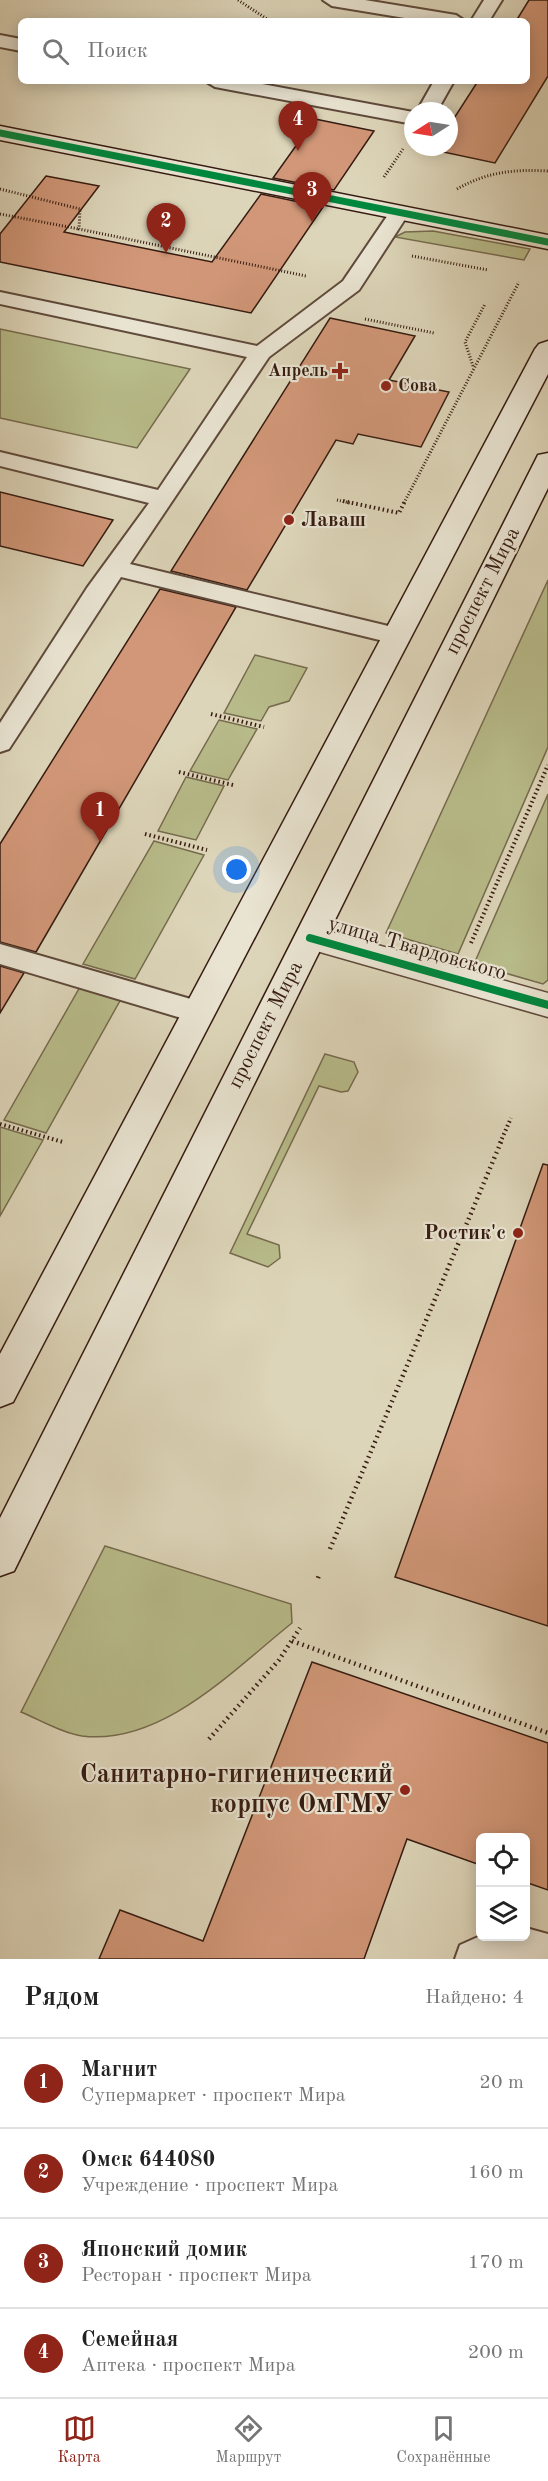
<!DOCTYPE html>
<html lang="ru">
<meta charset="utf-8">
<style>
:root{--surface:#fff;--page:#f6f6f6;--text:#222;--muted:#767676;--line:#e0e0e0;--accent:#8f2418}
body{margin:0;font-family:"Old Standard TT",serif;background:var(--page);color:var(--text)}
.controls{position:absolute;right:18px;bottom:18px;display:grid;overflow:hidden;border-radius:9px;box-shadow:0 3px 15px #0003}
.controls button{width:54px;height:54px;display:grid;place-items:center;padding:0;border:0;border-bottom:2px solid var(--line);background:var(--surface);color:var(--text);font:30px sans-serif}
.compass{position:absolute;left:404px;top:102px;width:54px;height:54px;border-radius:50%;background:var(--surface);box-shadow:0 3px 15px #0003;rotate:258deg}
.you{position:absolute;left:237px;top:870px;width:21px;height:21px;margin:-15px;border:4px solid #fff;border-radius:50%;background:#1a73e8;box-shadow:0 0 0 9px #1a73e833}
.badge{display:grid;place-items:center;width:39px;height:39px;border-radius:50%;background:var(--accent);color:#fff;font-size:20px;font-weight:700}
.pin{position:absolute;translate:-50% -50px;filter:drop-shadow(0 2px 3px #0008)}
.pin::after{content:'';position:absolute;top:32px;width:21px;height:18px;background:inherit;clip-path:polygon(0 0,100% 0,50% 100%)}
.list{margin:0;padding:0;list-style:none}
h2{display:flex;justify-content:space-between;align-items:center;height:78px;margin:0;padding:0 24px;font-size:26px}
h2 small{font-size:20px;font-weight:400;color:var(--muted)}
.list li{display:grid;grid-template-columns:39px 1fr auto;gap:18px;align-items:center;box-sizing:border-box;height:90px;padding:0 24px;border-top:2px solid var(--line)}
.list b{display:block;font-size:22px;white-space:nowrap}
.list p{margin:0;font-size:20px;white-space:nowrap;color:var(--muted)}
.list em{font-size:20px;font-style:normal;color:var(--muted)}
.icon{flex:none;width:33px;height:33px;fill:none;stroke:currentColor;stroke-width:2;stroke-linecap:round;stroke-linejoin:round}
.map{position:relative;flex:none;width:548px;height:1959px;overflow:hidden}
.search{position:absolute;background:var(--surface);box-shadow:0 3px 15px #0003;left:18px;right:18px;top:18px;height:66px;display:flex;align-items:center;gap:15px;box-sizing:border-box;padding:0 21px;border-radius:9px;color:var(--muted);font-size:22px}
.sheet{height:438px;background:var(--surface)}
nav{display:flex;justify-content:space-around;align-items:center;box-sizing:border-box;height:84px;border-top:2px solid var(--line);background:var(--surface);font-size:16px;color:var(--muted)}
nav a{display:grid;justify-items:center;gap:3px}
nav .on{color:var(--accent)}
.map>svg:first-child{display:block}
.green{fill:#b8bb8a;stroke:#766b4e;stroke-width:1.5}
.building{fill:#d19778;stroke:#351b11;stroke-width:1.5}
.lines{fill:none;stroke-linecap:round;stroke-linejoin:round}
.lane-casing{stroke:#5f4a3b;stroke-width:4}
.street-casing{stroke:#5f4a3b;stroke-width:3}
.secondary-casing{stroke:#351b11;stroke-width:3}
.path-far2{stroke:#351b11;stroke-width:3;stroke-dasharray:1 2;stroke-linecap:butt}
.path-far1{stroke:#351b11;stroke-width:4;stroke-dasharray:1.5 3;stroke-linecap:butt}
.path{stroke:#351b11;stroke-width:4.5;stroke-dasharray:1.5 4;stroke-linecap:butt}
.lane{fill:#e9e4d2;fill-rule:evenodd}
.street{fill:#e9e4d2;fill-rule:evenodd}
.secondary{fill:#e9e4d2;fill-rule:evenodd}
.cycleway-far1-casing{stroke:#e9e4d2;stroke-width:10}
.cycleway-casing{stroke:#e9e4d2;stroke-width:12}
.cycleway-far1{stroke:#00873e;stroke-width:7}
.cycleway{stroke:#00873e;stroke-width:8}
.poi-dot{fill:#8f2418;stroke:#e9e4d2;stroke-width:2}
.labels{text-anchor:middle;dominant-baseline:central;stroke-width:4.5;stroke-linejoin:round;paint-order:stroke}
.far-poi-label{font-size:18px;font-weight:bold;fill:#351b11;stroke:#e9e4d2;text-anchor:end}
.poi-label{font-size:21px;font-weight:bold;fill:#351b11;stroke:#e9e4d2;text-anchor:start}
.street-label{font-size:21px;fill:#351b11;stroke:#e9e4d2}
.near-poi-label{font-size:26px;font-weight:bold;fill:#351b11;stroke:#e9e4d2;text-anchor:end}
</style>
<div class="map">
<svg width="548" height="1959" viewBox="0 0 548 1959">
<rect width="100%" height="100%" fill="#ddd5b9"/>
<filter id="stains"><feTurbulence type="fractalNoise" baseFrequency=".00333" numOctaves="4"/><feColorMatrix values="0 0 0 0 .2 0 0 0 0 .09 0 0 0 0 .02 0 0 0 .5 -.17"/></filter>
<radialGradient id="worn" r=".72"><stop offset=".6" stop-color="#630" stop-opacity="0"/><stop offset="1" stop-color="#630" stop-opacity=".3"/></radialGradient>
<!-- green -->
<g class="green">
<polygon points="433,231 530,249 524,260 395,237 405,232"/>
<polygon points="0,329 190,369 137,448 0,418"/>
<polygon points="548,580 548,747 458,954 386,933"/>
<polygon points="255,655 307,668 289,701 269,707 261,721 224,713"/>
<polygon points="219,720 257,729 228,780 190,771"/>
<polygon points="186,777 224,786 196,840 158,831"/>
<polygon points="548,794 548,980 543,984 474,964"/>
<polygon points="154,841 204,855 135,979 83,964"/>
<polygon points="80,987 121,999 46,1133 4,1120"/>
<polygon points="325,1054 354,1062 358,1072 348,1091 341,1092 319,1086 247,1234 279,1245 280,1258 268,1267 230,1253"/>
<polygon points="0,1127 43,1140 0,1216"/>
<path d="M 105,1546 L 291,1604 L 292,1623 C 234,1669 162,1746 82,1736 C 62,1733 40,1720 21,1712 Z"/>
</g>
<!-- building -->
<g class="building">
<polygon points="529,0 548,0 548,76 495,163 434,150 436,147 449,147 449,126 478,81 527,81 527,21 516,21"/>
<polygon points="315,119 374,131 334,190 273,178"/>
<polygon points="46,176 99,186 64,232 212,262 261,194 323,207 251,313 0,262 0,234"/>
<polygon points="330,318 415,336 389,380 449,392 421,447 358,434 353,444 336,440 247,590 171,571"/>
<polygon points="0,492 113,520 83,566 0,546"/>
<polygon points="160,589 236,607 36,952 0,942 0,844"/>
<polygon points="0,966 24,973 0,1013"/>
<polygon points="543,1164 548,1165 548,1626 395,1577"/>
<polygon points="312,1662 548,1743 548,1890 525,1882 525,1838 480,1838 480,1865 407,1839 364,1959 99,1959 120,1910 203,1941"/>
</g>
<g class="lines">
<defs>
<g id="lane">
<polygon points="323,0 365,0 456,15 465,21 423,21 332,6"/>
<polygon points="484,0 502,0 489,21 471,21"/>
<polygon points="0,35 21,39 21,51 0,47"/>
<polygon points="205,81 246,81 413,112 413,124 215,87"/>
<polygon points="434,81 454,81 437,111 417,111"/>
<polygon points="399,207 406,209 409,213 359,290 269,357 130,564 405,630 409,636 405,642 396,644 121,577 9,749 0,752 0,723 87,588 149,503 0,466 0,452 158,490 247,357 0,304 0,292 257,346 343,281 392,209"/>
<polygon points="0,944 208,1004 212,1012 208,1020 198,1023 0,964"/>
<polygon points="526,1928 548,1934 548,1959 455,1959 460,1945 478,1937 526,1936"/>
</g>
<polygon id="street" points="310,926 548,993 548,1017 299,946 294,938 299,930"/>
<g id="secondary">
<polygon points="0,126 548,235 548,249 0,140"/>
<polygon points="548,341 548,374 13,1402 0,1407 0,1354 535,349 539,344"/>
<polygon points="548,453 548,488 14,1571 0,1576 0,1518 535,461 538,455"/>
</g>
</defs>
<!-- lane casing -->
<use href="#lane" class="lane-casing"/>
<!-- street casing -->
<use href="#street" class="street-casing"/>
<!-- secondary casing -->
<use href="#secondary" class="secondary-casing"/>
<!-- path-far2 -->
<g class="path-far2">
<polyline points="238,0 270,21"/>
<polyline points="384,177 403,149"/>
<polyline points="0,189 80,209 79,229 306,276"/>
<path d="M 457,189 C 487,172 514,169 548,171"/>
<polyline points="0,214 79,229"/>
<polyline points="412,256 488,270"/>
<polyline points="365,319 434,333"/>
<polyline points="473,366 465,342 485,304"/>
<polyline points="337,500 350,503"/>
<polyline points="404,503 519,282"/>
</g>
<!-- path-far1 -->
<g class="path-far1">
<polyline points="343,501 399,513 405,501"/>
<polyline points="211,714 264,727"/>
<polyline points="179,772 233,785"/>
<polyline points="145,834 207,850"/>
<polyline points="471,943 548,765"/>
<polyline points="0,1124 63,1142"/>
<polyline points="500,1143 511,1118"/>
</g>
<!-- path -->
<g class="path">
<polyline points="330,1549 501,1142"/>
<polyline points="318,1578 319,1575"/>
<polyline points="292,1641 548,1733"/>
<polyline points="209,1739 279,1660 300,1628"/>
</g>
<!-- lane -->
<use href="#lane" class="lane"/>
<!-- street -->
<use href="#street" class="street"/>
<!-- secondary -->
<use href="#secondary" class="secondary"/>
<defs>
<polyline id="cycleway-far1" points="0,133 548,242"/>
<polyline id="cycleway" points="310,938 548,1005"/>
</defs>
<!-- cycleway-far1 casing -->
<use href="#cycleway-far1" class="cycleway-far1-casing"/>
<!-- cycleway casing -->
<use href="#cycleway" class="cycleway-casing"/>
<!-- cycleway-far1 -->
<use href="#cycleway-far1" class="cycleway-far1"/>
<!-- cycleway -->
<use href="#cycleway" class="cycleway"/>
</g>
<!-- markers -->
<g class="poi-dot">
<path d="M337 362h6v6h6v6h-6v6h-6v-6h-6v-6h6z"/>
<circle cx="386" cy="386" r="6"/>
<circle cx="289" cy="520" r="6"/>
<circle cx="518" cy="1233" r="6"/>
<circle cx="405" cy="1790" r="6"/>
</g>
<g class="labels">
<!-- far-poi labels -->
<g class="far-poi-label">
<text x="328" y="371">Апрель</text>
<text x="398" y="386" text-anchor="start">Сова</text>
</g>
<!-- poi labels -->
<g class="poi-label">
<text x="301" y="520">Лаваш</text>
<text x="506" y="1233" text-anchor="end">Ростик'с</text>
</g>
<!-- street labels -->
<g class="street-label">
<text transform="translate(483 591) rotate(-63)">проспект Мира</text>
<text transform="translate(417 949) rotate(16)">улица Твардовского</text>
<text transform="translate(266 1025) rotate(-63)">проспект Мира</text>
</g>
<!-- near-poi labels -->
<g class="near-poi-label">
<text x="393" y="1775">Санитарно-гигиенический<tspan x="393" dy="30">корпус ОмГМУ</tspan></text>
</g>
</g>
<rect width="100%" height="100%" filter="url(#stains)"/>
<rect width="100%" height="100%" fill="url(#worn)"/>
</svg>
<div class="controls">
<button><svg class="icon" aria-label="locate" viewBox="0 0 24 24"><circle cx="12" cy="12" r="6"/><path d="M12 2v4M12 18v4M2 12h4M18 12h4"/></svg></button>
<button><svg class="icon" aria-label="layers" viewBox="0 0 24 24"><path d="M12 4l9 5-9 5-9-5zM3 14l9 5 9-5"/></svg></button>
</div>
<svg class="compass" viewBox="-18 -18 36 36"><path d="M0-13l5 13h-10z" fill="#e53935"/><path d="M0 13l5-13h-10z" fill="#767676"/></svg>
<div class="you"></div>
<div class="pin badge" style="left:100px;top:842px">1</div>
<div class="pin badge" style="left:166px;top:253px">2</div>
<div class="pin badge" style="left:312px;top:222px">3</div>
<div class="pin badge" style="left:298px;top:151px">4</div>
<div class="search"><svg class="icon" aria-label="search" viewBox="0 0 24 24"><circle cx="10" cy="10" r="6"/><path d="M15 15l6 6"/></svg>Поиск</div>
</div>
<section class="sheet">
<h2>Рядом<small>Найдено: 4</small></h2>
<ul class="list">
<li><span class="badge">1</span><div><b>Магнит</b><p>Супермаркет · проспект Мира</p></div><em>20 m</em></li>
<li><span class="badge">2</span><div><b>Омск 644080</b><p>Учреждение · проспект Мира</p></div><em>160 m</em></li>
<li><span class="badge">3</span><div><b>Японский домик</b><p>Ресторан · проспект Мира</p></div><em>170 m</em></li>
<li><span class="badge">4</span><div><b>Семейная</b><p>Аптека · проспект Мира</p></div><em>200 m</em></li>
</ul>
</section>
<nav>
<a class="on"><svg class="icon" aria-label="map" viewBox="0 0 24 24"><path d="M3 6l6-2 6 2 6-2v14l-6 2-6-2-6 2zM9 4v14M15 6v14"/></svg>Карта</a>
<a><svg class="icon" aria-label="directions" viewBox="0 0 24 24"><path d="M12 3l9 9-9 9-9-9zM9 14v-3h6M13 9l2 2-2 2"/></svg>Маршрут</a>
<a><svg class="icon" aria-label="saved" viewBox="0 0 24 24"><path d="M7 4h10v16l-5-4-5 4z"/></svg>Сохранённые</a>
</nav>
